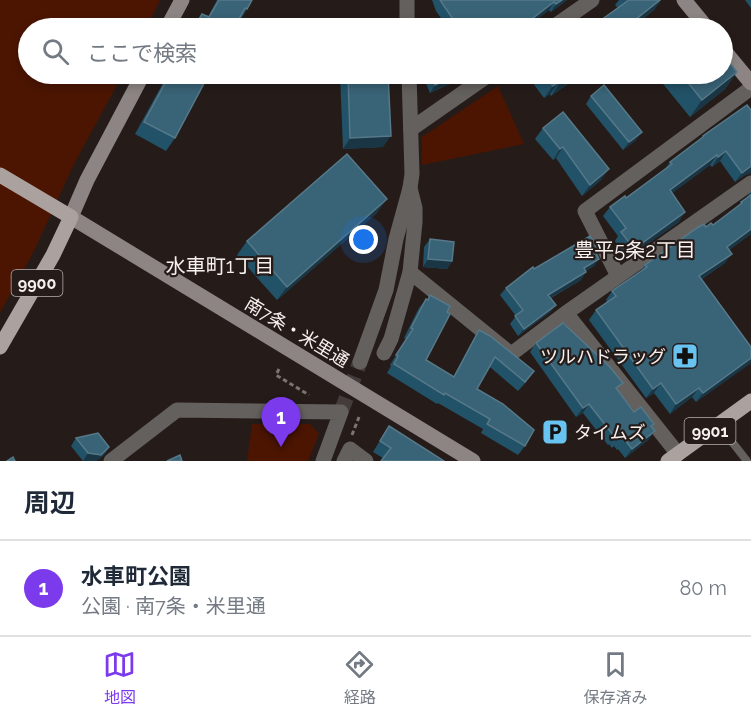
<!DOCTYPE html>
<html lang="ja">
<meta charset="utf-8">
<style>
:root{--surface:#fff;--page:#f6f6f7;--text:#1f2937;--muted:#747a83;--line:#e0e1e3;--accent:#7c3aed}
body{margin:0;font-family:Raleway,"Noto Sans JP",sans-serif;background:var(--page);color:var(--text)}
.you{position:absolute;left:364px;top:240px;width:21px;height:21px;margin:-15px;border:4px solid #fff;border-radius:50%;background:#1a73e8;box-shadow:0 0 0 9px #1a73e833}
.badge{display:grid;place-items:center;width:39px;height:39px;border-radius:50%;background:var(--accent);color:#fff;font-size:20px;font-weight:700}
.pin{position:absolute;translate:-50% -50px;filter:drop-shadow(0 2px 3px #0008)}
.pin::after{content:'';position:absolute;top:32px;width:21px;height:18px;background:inherit;clip-path:polygon(0 0,100% 0,50% 100%)}
.list{margin:0;padding:0;list-style:none}
h2{display:flex;justify-content:space-between;align-items:center;height:78px;margin:0;padding:0 24px;font-size:26px}
h2 small{font-size:20px;font-weight:400;color:var(--muted)}
.list li{display:grid;grid-template-columns:39px 1fr auto;gap:18px;align-items:center;box-sizing:border-box;height:96px;padding:0 24px;border-top:2px solid var(--line)}
.list b{display:block;font-size:22px;white-space:nowrap}
.list p{margin:0;font-size:20px;white-space:nowrap;color:var(--muted)}
.list em{font-size:20px;font-style:normal;color:var(--muted)}
.icon{flex:none;width:33px;height:33px;fill:none;stroke:currentColor;stroke-width:2;stroke-linecap:round;stroke-linejoin:round}
.map{position:relative;flex:none;width:751px;height:461px;overflow:hidden}
.search{position:absolute;background:var(--surface);box-shadow:0 3px 9px #0003;left:18px;right:18px;top:18px;height:66px;display:flex;align-items:center;gap:15px;box-sizing:border-box;padding:0 21px;border-radius:33px;color:var(--muted);font-size:22px}
.sheet{height:174px;background:var(--surface)}
nav{display:flex;justify-content:space-around;align-items:center;box-sizing:border-box;height:84px;border-top:2px solid var(--line);background:var(--surface);font-size:16px;color:var(--muted)}
nav a{display:grid;justify-items:center;gap:3px}
nav .on{color:var(--accent)}
.map>svg:first-child{display:block}
.green{fill:#4b1502}
.lines{fill:none;stroke-linecap:round;stroke-linejoin:round}
.street-tunnel{stroke:#443c3a;stroke-width:15;stroke-dasharray:15 8;stroke-linecap:butt}
.path{stroke:#7c7472;stroke-width:3;stroke-dasharray:4.5 3;stroke-linecap:butt}
.lane{stroke:#64605e;stroke-width:8}
.street{stroke:#64605e;stroke-width:15}
.secondary{stroke:#8c8583;stroke-width:15}
.primary{stroke:#aba29f;stroke-width:15}
.wall{fill:#225268}
.shaded-wall{fill:#1a3543}
.building{fill:#396376;stroke:#567989;stroke-width:1.5}
.labels{text-anchor:middle;dominant-baseline:central;stroke-width:4.5;stroke-linejoin:round;paint-order:stroke}
.shield{fill:#251c1a;stroke:#b7b0ae;stroke-width:1.5}
.shield-label{font-size:16px;font-weight:bold;fill:#f6f0ee}
.street-label{font-size:18px;fill:#f6f0ee;stroke:#251c1a}
.poi-label{font-size:18px;fill:#f6f0ee;stroke:#251c1a;text-anchor:end}
.neighbourhood-label{font-size:20px;fill:#f6f0ee;stroke:#251c1a}
</style>
<div class="map">
<svg width="751" height="461" viewBox="0 0 751 461">
<rect width="100%" height="100%" fill="#251c1a"/>
<!-- green -->
<g class="green">
<polygon points="0,0 160,0 146,28 28,28 28,74 123,74 74,164 34,251 0,313"/>
<polygon points="498,86 524,144 422,165 422,137"/>
<polygon points="252,424 310,424 319,434 308,461 247,461"/>
</g>
<g class="lines">
<!-- street-tunnel -->
<polyline class="street-tunnel" points="341,412 360,362"/>
<!-- path -->
<g class="path">
<polyline points="279,369 276,375 309,395"/>
<polyline points="352,435 359,417"/>
</g>
<!-- lane -->
<polyline class="lane" points="718,424 747,461"/>
<!-- street -->
<g class="street">
<polyline points="407,0 407,28"/>
<polyline points="552,28 592,0"/>
<polyline points="411,129 490,74"/>
<polyline points="410,272 511,354 566,313 751,183"/>
<polyline points="618,276 585,211 751,88"/>
<polyline points="566,313 678,454"/>
<polyline points="384,353 391,339 410,272 415,222 415,208 410,188"/>
<polyline points="360,362 386,290 396,239 410,188 412,174 409,74"/>
<polyline points="111,461 177,410 341,412 323,461"/>
<polyline points="344,461 350,449 366,461"/>
</g>
<!-- secondary -->
<g class="secondary">
<polyline points="684,0 707,28"/>
<polyline points="167,28 182,0"/>
<polyline points="722,48 751,83"/>
<polyline points="143,74 87,180 71,217 473,461"/>
</g>
<!-- primary -->
<g class="primary">
<polyline points="0,175 71,217 53,255 0,347"/>
<polyline points="668,461 751,401"/>
</g>
</g>
<!-- wall -->
<g class="wall">
<polygon points="217,0 252,0 247,9 239,22 238,21 234,28 192,28 202,14 208,17"/>
<polygon points="432,0 567,0 551,12 549,10 525,28 448,28 436,11"/>
<polygon points="619,0 661,0 654,10 638,23 618,8 615,5"/>
<polygon points="745,0 751,0 751,8"/>
<polygon points="737,72 725,89 690,117 655,74 723,74"/>
<polygon points="168,74 209,74 175,138 166,151 135,134"/>
<polygon points="340,74 388,74 383,147 343,149"/>
<polygon points="425,74 459,74 454,82 430,93 423,76"/>
<polygon points="533,74 582,74 551,96 550,94 544,98 529,78"/>
<polygon points="591,96 636,140 623,150 586,104"/>
<polygon points="751,110 751,173 745,175 735,182 720,161 712,167 710,165 672,193 679,222 627,258 615,241 618,236 603,216 610,207 626,198 665,169 670,162 701,139 703,136"/>
<polygon points="543,128 601,180 582,196 556,158 553,160 535,139"/>
<polygon points="751,191 751,234 729,250 725,263 702,279 751,347 751,362 696,402 692,397 670,414 654,393 646,398 589,320 596,310 607,302 606,300 612,291 640,272 645,265 706,227 713,225 738,207 741,202 746,199"/>
<polygon points="377,213 277,300 237,255 247,241"/>
<polygon points="430,239 452,261 447,269 423,267 424,247"/>
<polygon points="599,251 597,254 594,266 586,271 581,280 551,298 556,305 550,312 518,336 510,324 516,316 500,295 506,288 534,269"/>
<polygon points="426,299 426,360 453,377 473,340 479,330 527,381 518,391 490,367 477,389 525,446 518,455 481,433 483,429 438,403 437,404 387,373 391,366 390,365 406,339 404,338 419,308"/>
<polygon points="536,343 617,390 634,412 654,424 652,427 655,431 648,440 625,458 618,449 617,450 614,446 612,448 609,444 608,445 583,413 576,417 530,352"/>
<polygon points="389,426 444,461 383,458 373,452"/>
<polygon points="76,438 109,447 104,455 83,461 71,446"/>
</g>
<!-- shaded-wall -->
<g class="shaded-wall">
<polygon points="562,0 567,0 551,12 556,4"/>
<polygon points="660,0 661,0 654,10 631,28 635,20"/>
<polygon points="554,2 549,10 525,28 520,28"/>
<polygon points="737,72 725,89 690,117 702,100"/>
<polygon points="459,74 454,82 430,93 435,85"/>
<polygon points="573,74 582,74 551,96 560,83"/>
<polygon points="559,82 550,94 544,98 553,86"/>
<polygon points="642,132 636,140 623,150 629,142"/>
<polygon points="391,136 383,147 343,149 350,138"/>
<polygon points="563,147 556,158 553,160 560,149"/>
<polygon points="726,151 720,161 712,167 718,157"/>
<polygon points="717,155 710,165 663,200 670,190"/>
<polygon points="751,166 751,173 745,175 735,182 742,173"/>
<polygon points="609,169 601,180 582,196 590,185"/>
<polygon points="387,199 377,213 277,300 287,287"/>
<polygon points="685,212 679,222 627,258 634,249"/>
<polygon points="751,229 751,234 720,256 727,247"/>
<polygon points="732,254 725,263 693,285 699,276"/>
<polygon points="428,259 452,261 447,269 423,267"/>
<polygon points="599,259 594,266 578,275 584,268"/>
<polygon points="586,272 581,280 543,302 548,295"/>
<polygon points="556,305 550,312 518,336 524,329"/>
<polygon points="751,358 751,362 750,364 696,402 703,393"/>
<polygon points="661,383 654,393 646,398 653,389"/>
<polygon points="699,388 692,397 670,414 676,404"/>
<polygon points="589,404 583,413 576,417 583,408"/>
<polygon points="655,431 648,440 625,458 632,449"/>
<polygon points="109,447 104,455 97,461 83,461 88,453"/>
</g>
<!-- building -->
<g class="building">
<polygon points="219,0 252,0 247,9 245,8 234,28 194,28 202,14 209,17"/>
<polygon points="440,0 562,0 556,4 554,2 520,28 459,28"/>
<polygon points="629,0 660,0 635,20 639,26 636,28 590,28"/>
<polygon points="676,24 680,28 683,25 686,28 670,28"/>
<polygon points="725,57 737,72 702,100 681,74 723,74 723,59"/>
<polygon points="170,74 209,74 175,138 144,122"/>
<polygon points="348,74 388,74 391,136 350,138"/>
<polygon points="430,74 459,74 435,85"/>
<polygon points="544,74 573,74 560,83 559,82 553,86"/>
<polygon points="604,85 642,132 629,142 591,96"/>
<polygon points="747,105 751,110 751,166 742,173 726,151 718,157 717,155 670,190 685,212 634,249 621,232 626,228 610,207 625,196 626,198 672,164 670,162 703,137 703,136"/>
<polygon points="563,112 609,169 590,185 563,147 560,149 543,128"/>
<polygon points="347,154 387,199 287,287 247,241"/>
<polygon points="751,195 751,229 727,247 732,254 699,276 751,347 751,358 703,393 699,388 676,404 661,383 653,389 596,310 616,296 612,291 647,267 645,265 697,228 704,224 706,227 711,223 713,225 742,203 741,202"/>
<polygon points="590,236 599,251 596,253 599,259 584,268 586,272 548,295 556,305 524,329 515,316 523,310 506,288 533,267 534,269"/>
<polygon points="430,239 454,242 452,261 428,259"/>
<polygon points="430,295 450,306 447,312 450,314 426,360 454,377 479,330 490,336 534,371 525,382 495,357 477,389 503,404 534,430 525,446 487,424 490,419 445,393 444,395 394,364 398,356 396,355 413,329 411,328 426,299 428,300"/>
<polygon points="563,323 609,366 623,383 616,388 634,412 641,407 654,424 651,426 655,431 632,449 625,440 624,441 621,437 618,439 615,435 614,436 589,404 583,408 536,343"/>
<polygon points="389,426 444,461 381,461 391,448 380,441"/>
<polygon points="98,433 109,447 101,455 88,453 76,438"/>
<polygon points="180,455 182,461 167,461"/>
<polygon points="13,457 15,461 7,461"/>
</g>
<!-- icons -->
<defs>
<symbol id="pharmacy-square" viewBox="-11 -11 22 22"><rect x="-9" y="-9" width="18" height="18" rx="4" fill="#69c3f1" stroke="#251c1a"/><path d="M-2-6h4v4h4v4h-4v4h-4v-4h-4v-4h4Z" fill="#111"/></symbol>
<symbol id="parking-square" viewBox="-11 -11 22 22"><rect x="-9" y="-9" width="18" height="18" rx="4" fill="#69c3f1" stroke="#251c1a"/><path d="M-3.5-5.5H1a3.5 3.5 0 0 1 0 7H-1V5.5H-3.5ZM-1-3.4V-.6H.8a1.4 1.4 0 0 0 0-2.8Z" fill="#111"/></symbol>
</defs>
<g fill-rule="evenodd">
<use href="#pharmacy-square" x="670" y="341" width="30" height="30"/>
<use href="#parking-square" x="540" y="417" width="30" height="30"/>
</g>
<g class="labels">
<!-- shield labels -->
<g class="shield">
<rect x="11.5" y="270" width="51" height="26" rx="4.5"/>
<rect x="684.5" y="418" width="51" height="26" rx="4.5"/>
</g>
<g class="shield-label">
<text x="37" y="283">9900</text>
<text x="710" y="431">9901</text>
</g>
<!-- street labels -->
<g class="street-label">
<text transform="translate(297 332) rotate(31)">南7条・米里通</text>
</g>
<!-- poi labels -->
<g class="poi-label">
<text x="666" y="356">ツルハドラッグ</text>
<text x="574" y="432" text-anchor="start">タイムズ</text>
</g>
<!-- neighbourhood labels -->
<g class="neighbourhood-label">
<text x="635" y="250">豊平5条2丁目</text>
<text x="220" y="266">水車町1丁目</text>
</g>
</g>
</svg>
<div class="you"></div>
<div class="pin badge" style="left:281px;top:447px">1</div>
<div class="search"><svg class="icon" aria-label="search" viewBox="0 0 24 24"><circle cx="10" cy="10" r="6"/><path d="M15 15l6 6"/></svg>ここで検索</div>
</div>
<section class="sheet">
<h2>周辺<small></small></h2>
<ul class="list">
<li><span class="badge">1</span><div><b>水車町公園</b><p>公園 · 南7条・米里通</p></div><em>80 m</em></li>
</ul>
</section>
<nav>
<a class="on"><svg class="icon" aria-label="map" viewBox="0 0 24 24"><path d="M3 6l6-2 6 2 6-2v14l-6 2-6-2-6 2zM9 4v14M15 6v14"/></svg>地図</a>
<a><svg class="icon" aria-label="directions" viewBox="0 0 24 24"><path d="M12 3l9 9-9 9-9-9zM9 14v-3h6M13 9l2 2-2 2"/></svg>経路</a>
<a><svg class="icon" aria-label="saved" viewBox="0 0 24 24"><path d="M7 4h10v16l-5-4-5 4z"/></svg>保存済み</a>
</nav>
